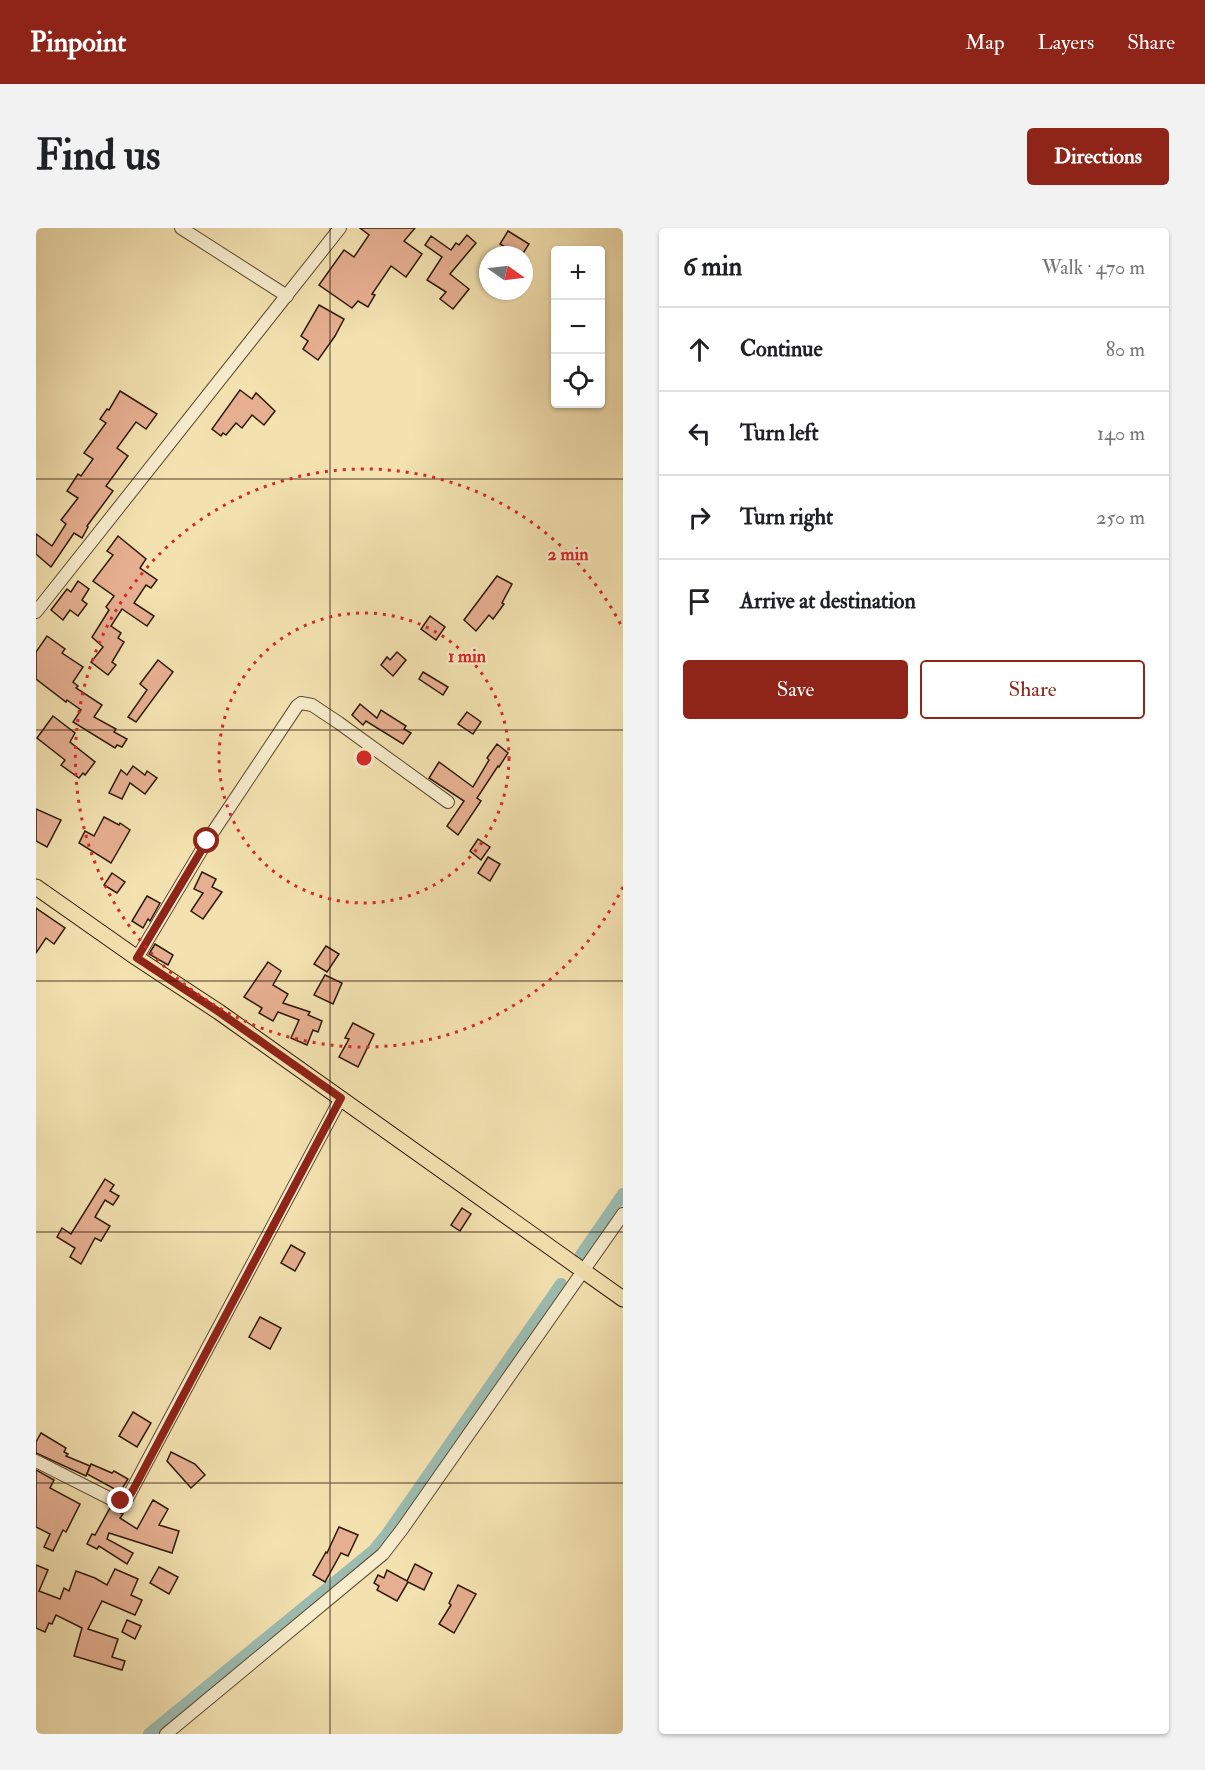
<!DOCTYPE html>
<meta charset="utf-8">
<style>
:root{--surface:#fff;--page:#f2f2f2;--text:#202124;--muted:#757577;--line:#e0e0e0;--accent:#8f2418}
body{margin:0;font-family:"IM FELL Double Pica",serif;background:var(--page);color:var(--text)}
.controls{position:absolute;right:18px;top:18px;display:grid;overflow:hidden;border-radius:6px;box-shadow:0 2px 4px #0004}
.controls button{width:54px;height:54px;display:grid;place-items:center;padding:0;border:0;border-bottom:2px solid var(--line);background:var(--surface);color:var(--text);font:30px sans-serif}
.compass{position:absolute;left:443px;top:18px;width:54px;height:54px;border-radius:50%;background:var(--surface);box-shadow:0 2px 4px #0004;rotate:104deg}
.stop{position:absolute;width:18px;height:18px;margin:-14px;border:4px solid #8f2418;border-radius:50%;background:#fff}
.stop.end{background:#8f2418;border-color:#fff;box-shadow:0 2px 6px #0008}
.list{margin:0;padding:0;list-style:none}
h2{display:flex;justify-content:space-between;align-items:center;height:78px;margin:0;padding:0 24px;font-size:26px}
h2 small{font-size:20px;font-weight:400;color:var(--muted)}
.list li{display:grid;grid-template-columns:39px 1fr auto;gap:18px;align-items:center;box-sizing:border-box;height:84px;padding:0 24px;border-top:2px solid var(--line)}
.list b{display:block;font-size:22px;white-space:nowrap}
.list em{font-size:20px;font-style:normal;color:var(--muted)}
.actions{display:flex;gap:12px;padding:18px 24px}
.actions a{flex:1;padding:14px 0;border:2px solid var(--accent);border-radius:6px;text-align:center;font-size:21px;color:var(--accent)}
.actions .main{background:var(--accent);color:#fff}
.icon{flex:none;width:33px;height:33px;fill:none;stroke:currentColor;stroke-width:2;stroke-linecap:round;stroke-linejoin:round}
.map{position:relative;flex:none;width:587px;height:1506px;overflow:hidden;border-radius:6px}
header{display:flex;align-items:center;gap:36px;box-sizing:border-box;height:84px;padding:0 30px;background:var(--accent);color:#fff}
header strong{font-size:28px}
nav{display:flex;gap:33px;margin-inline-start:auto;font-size:21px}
.intro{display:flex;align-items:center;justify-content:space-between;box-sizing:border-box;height:144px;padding:0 36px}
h1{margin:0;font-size:42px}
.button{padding:15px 27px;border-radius:6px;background:var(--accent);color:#fff;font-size:21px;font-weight:700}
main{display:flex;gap:36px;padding:0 36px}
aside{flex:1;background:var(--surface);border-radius:6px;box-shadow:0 2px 4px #0004}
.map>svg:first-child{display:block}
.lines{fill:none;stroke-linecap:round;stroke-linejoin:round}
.canal{stroke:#9cbcb1;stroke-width:12}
.building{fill:#e6af91;stroke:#2d1a08;stroke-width:1.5}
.minor-casing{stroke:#5e4c32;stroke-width:14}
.major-casing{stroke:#2d1a08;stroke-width:17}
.minor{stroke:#f7eccc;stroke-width:12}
.major{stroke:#f3e1b0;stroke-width:15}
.route{stroke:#8f2418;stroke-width:8}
.grid{fill:none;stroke:#2d1a08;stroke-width:1.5;stroke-opacity:0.55}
.ring{fill:none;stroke:#d62828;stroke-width:3;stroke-dasharray:3 6}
.centre{fill:#d62828;stroke:#f7eccc;stroke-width:3}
.ring-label{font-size:18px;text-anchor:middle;font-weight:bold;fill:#d62828;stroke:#f7eccc;stroke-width:4.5;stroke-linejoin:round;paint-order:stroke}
</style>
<header>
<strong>Pinpoint</strong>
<nav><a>Map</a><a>Layers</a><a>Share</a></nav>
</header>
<div class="intro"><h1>Find us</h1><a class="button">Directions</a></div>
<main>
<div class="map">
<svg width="587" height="1506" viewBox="0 0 587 1506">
<rect width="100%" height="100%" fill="#f3e1b0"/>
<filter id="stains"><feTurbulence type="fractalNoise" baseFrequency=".00333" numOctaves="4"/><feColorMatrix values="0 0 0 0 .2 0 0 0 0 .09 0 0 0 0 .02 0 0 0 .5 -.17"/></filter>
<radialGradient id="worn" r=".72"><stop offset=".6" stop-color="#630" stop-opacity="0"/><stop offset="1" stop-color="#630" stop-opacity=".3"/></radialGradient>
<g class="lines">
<!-- canal -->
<g class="canal">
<polyline points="545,1027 587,966"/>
<polyline points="113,1506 337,1323 351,1306 525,1056"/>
</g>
</g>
<!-- building -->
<g class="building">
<polygon points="324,0 379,0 368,13 386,26 370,49 355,38 336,66 339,67 332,79 322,73 316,80 283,57 308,22 318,29 333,7"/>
<polygon points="472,3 493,16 486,27 482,27 464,16"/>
<polygon points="431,7 440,15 414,46 433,61 417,81 404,71 410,64 391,52 406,29 389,17 395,8 415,22 420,15 423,17"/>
<polygon points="283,77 308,91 299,108 282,132 267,121 272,113 265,108"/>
<polygon points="204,162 216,171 220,165 239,183 228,197 216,187 206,200 200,195 190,207 187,205 185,208 176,201"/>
<polygon points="84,163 121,186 110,201 100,194 81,220 92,228 70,258 77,263 51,298 52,299 46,310 38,305 15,339 0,326 0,306 16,318 30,296 25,292 42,270 31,263 42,246 45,248 57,231 48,225 70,195 64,191 71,181 73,182"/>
<polygon points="82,308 110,331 104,340 121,352 115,360 110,357 98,375 118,388 111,398 86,381 75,398 85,405 82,410 88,414 76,434 80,437 72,447 55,434 67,419 56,409 73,382 70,379 78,368 57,353 77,327 71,323"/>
<polygon points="461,348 476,356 466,375 468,376 457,391 453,387 440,403 428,392"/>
<polygon points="42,353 53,361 46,372 51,376 42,388 34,382 27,392 15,382 31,361 35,364"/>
<polygon points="394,388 409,399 400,412 385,401"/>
<polygon points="11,408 29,421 26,425 47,439 37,454 42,458 40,460 66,477 58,489 80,501 78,504 91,511 86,519 81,517 79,520 37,494 45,482 31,472 30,474 0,451 0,424"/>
<polygon points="361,424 370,432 357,448 345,437 351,429 354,432"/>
<polygon points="122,432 137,444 100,494 92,489 111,462 104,456"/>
<polygon points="387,444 412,459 407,467 383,451"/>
<polygon points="324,476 341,490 345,482 370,498 368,501 375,505 367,516 330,493 327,497 316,487"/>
<polygon points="431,484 445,494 437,506 422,496"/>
<polygon points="17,488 39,505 34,514 59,534 49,547 47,545 43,550 25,537 29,532 1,510"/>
<polygon points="461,516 472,525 463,539 462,538 441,570 445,573 422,607 411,598 428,573 393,550 403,534 437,559 453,532 451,530"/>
<polygon points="97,538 109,547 111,543 121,550 109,566 94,555 86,571 73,565 85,542 91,547"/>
<polygon points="0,581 25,592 11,619 0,613"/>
<polygon points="68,589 83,597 84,595 94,602 75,635 43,615 49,603 58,608"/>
<polygon points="442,611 454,619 445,632 434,623"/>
<polygon points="452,629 464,636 454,653 442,645"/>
<polygon points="166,644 180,651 176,659 186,664 167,691 155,683 167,665 158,661"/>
<polygon points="76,645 89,654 81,665 68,657"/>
<polygon points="111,668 124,675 114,693 112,691 107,700 96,693"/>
<polygon points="0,680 29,700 18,716 10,710 0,725"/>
<polygon points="119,716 137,727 132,737 113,726"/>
<polygon points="290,718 303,726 291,744 278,736"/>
<polygon points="232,734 245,743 237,757 252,766 247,775 274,784 272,787 286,793 282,804 277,802 271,817 255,810 263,792 242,784 237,793 223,785 226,780 208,769"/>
<polygon points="289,747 306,755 297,776 278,767"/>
<polygon points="317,795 338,806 322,839 303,829 313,811 309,810"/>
<polygon points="69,951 78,957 74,963 83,968 77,977 69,972 59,989 74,998 65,1013 59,1010 45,1036 34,1029 39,1020 21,1009 26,1000 35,1006"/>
<polygon points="426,980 435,986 424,1003 415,997"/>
<polygon points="255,1017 269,1025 259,1043 245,1035"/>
<polygon points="224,1089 245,1100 234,1121 213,1109"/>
<polygon points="97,1184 115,1195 101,1219 83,1208"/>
<polygon points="5,1205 30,1220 28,1224 32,1226 30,1228 54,1238 50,1248 0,1225 0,1214"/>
<polygon points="135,1224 159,1236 169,1247 155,1260 131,1233"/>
<polygon points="55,1236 76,1245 78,1243 92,1251 84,1264 51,1246"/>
<polygon points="0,1242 18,1252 14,1260 44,1276 30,1304 27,1302 17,1323 8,1319 14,1306 0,1299"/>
<polygon points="117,1272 132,1281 123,1297 143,1303 136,1325 73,1305 71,1311 97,1325 91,1336 63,1318 61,1321 51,1316 56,1306 59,1307 74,1280 87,1286 84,1290 101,1301"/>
<polygon points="303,1299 322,1307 312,1328 305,1325 289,1354 277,1347 290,1324 291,1325"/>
<polygon points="379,1336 396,1345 388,1362 372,1354 361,1373 341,1362 343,1358 338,1355 342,1347 348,1350 351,1342 371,1353"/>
<polygon points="0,1337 12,1342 3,1363 24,1371 28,1360 33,1363 40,1343 59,1350 71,1357 79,1341 102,1351 95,1367 106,1372 99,1387 66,1373 52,1401 82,1411 76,1429 89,1433 86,1442 38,1428 46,1400 20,1387 16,1396 13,1395 9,1404 0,1400"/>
<polygon points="123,1339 142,1349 133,1366 114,1355"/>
<polygon points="422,1357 440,1366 418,1405 403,1396 415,1377 413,1375"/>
<polygon points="91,1392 105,1398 99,1411 86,1404"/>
</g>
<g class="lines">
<defs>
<g id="minor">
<polyline points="145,0 251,68"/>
<polyline points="0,384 304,0"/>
<polyline points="101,730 171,613 261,478 265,475 276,477 303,495 412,574"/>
<polyline points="0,1233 75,1271 85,1273 91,1271 305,870"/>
<polyline points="130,1506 347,1326 367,1300 587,986"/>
</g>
<polyline id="major" points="0,659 101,730 183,784 587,1071"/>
</defs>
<!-- minor casing -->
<use href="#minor" class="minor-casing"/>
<!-- major casing -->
<use href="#major" class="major-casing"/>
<!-- minor -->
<use href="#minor" class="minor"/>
<!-- major -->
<use href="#major" class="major"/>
</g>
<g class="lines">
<!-- route -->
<polyline class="route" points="85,1273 91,1271 97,1262 305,870 183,784 101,730 171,613"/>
</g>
<!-- grid -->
<path class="grid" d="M 294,0 L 294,1506M 0,251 L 587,251M 0,502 L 587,502M 0,753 L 587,753M 0,1004 L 587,1004M 0,1255 L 587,1255"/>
<!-- distance rings -->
<g class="ring">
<circle cx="328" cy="530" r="145"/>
<path d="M587 659A289 289 0 1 1 587 401"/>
</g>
<circle cx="328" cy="530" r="9" class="centre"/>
<g class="ring-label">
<text x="532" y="332">2 min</text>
<text x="431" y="434">1 min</text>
</g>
<rect width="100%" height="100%" filter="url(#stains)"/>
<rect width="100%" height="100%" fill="url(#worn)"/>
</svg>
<div class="controls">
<button>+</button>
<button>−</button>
<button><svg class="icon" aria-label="locate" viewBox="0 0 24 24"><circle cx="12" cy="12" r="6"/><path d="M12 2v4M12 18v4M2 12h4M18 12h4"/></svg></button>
</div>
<svg class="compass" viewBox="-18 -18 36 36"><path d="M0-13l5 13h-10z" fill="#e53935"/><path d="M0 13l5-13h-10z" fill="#757577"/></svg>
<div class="stop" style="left:171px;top:613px"></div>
<div class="stop end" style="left:85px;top:1273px"></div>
</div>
<aside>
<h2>6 min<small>Walk · 470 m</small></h2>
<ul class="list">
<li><svg class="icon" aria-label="ahead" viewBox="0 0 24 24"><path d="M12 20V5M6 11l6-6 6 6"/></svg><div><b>Continue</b></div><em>80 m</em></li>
<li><svg class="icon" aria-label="left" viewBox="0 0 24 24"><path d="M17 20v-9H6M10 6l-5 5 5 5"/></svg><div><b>Turn left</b></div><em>140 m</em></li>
<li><svg class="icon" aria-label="right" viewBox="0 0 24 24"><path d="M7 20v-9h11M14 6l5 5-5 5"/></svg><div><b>Turn right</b></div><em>250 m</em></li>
<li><svg class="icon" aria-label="arrive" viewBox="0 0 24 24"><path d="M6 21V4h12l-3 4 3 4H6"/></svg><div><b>Arrive at destination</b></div></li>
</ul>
<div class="actions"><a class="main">Save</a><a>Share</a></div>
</aside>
</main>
